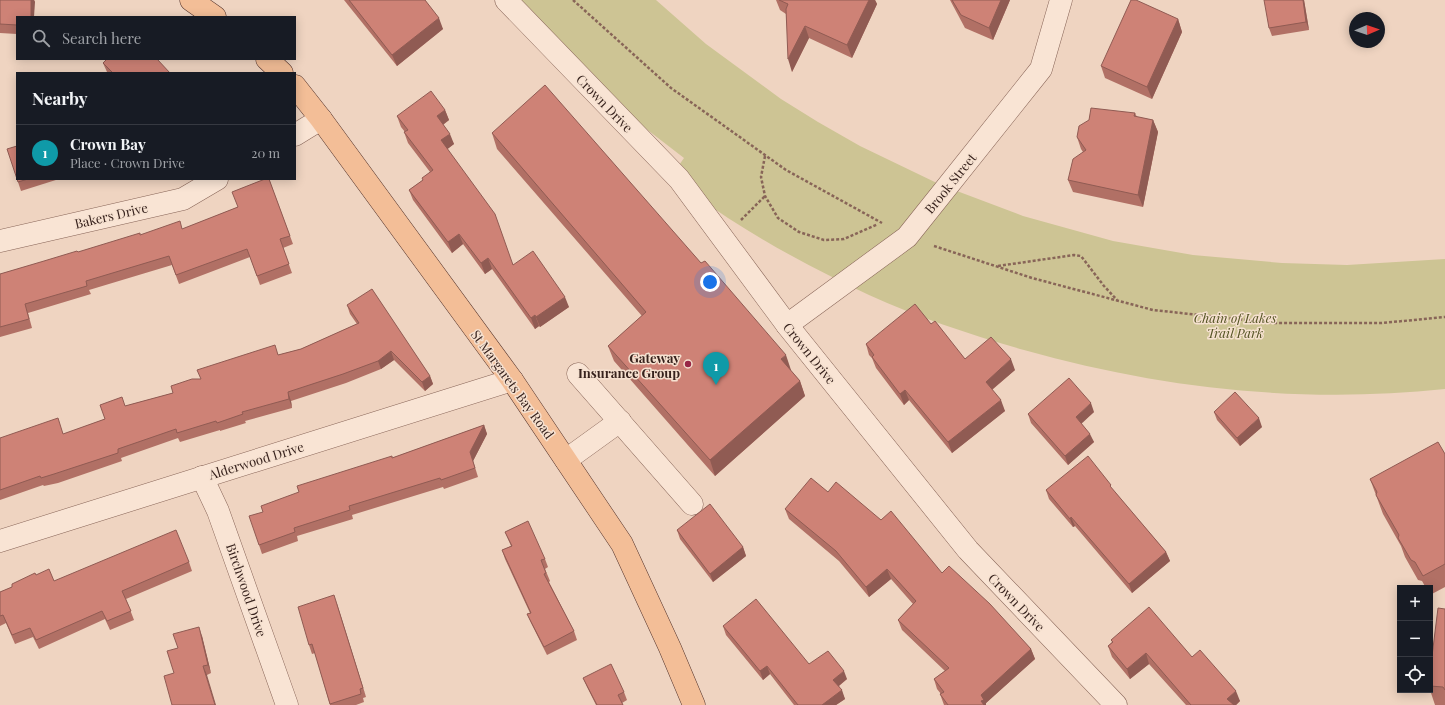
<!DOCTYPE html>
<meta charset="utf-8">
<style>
:root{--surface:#171b24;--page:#20242c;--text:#f1f3f6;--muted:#9ea1a6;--line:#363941;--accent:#b45309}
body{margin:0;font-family:"Playfair Display",serif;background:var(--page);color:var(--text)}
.controls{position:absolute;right:12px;bottom:12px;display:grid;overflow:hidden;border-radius:0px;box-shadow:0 2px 10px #0003}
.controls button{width:36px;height:36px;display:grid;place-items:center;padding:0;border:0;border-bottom:1px solid var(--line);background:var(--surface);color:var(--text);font:20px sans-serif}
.compass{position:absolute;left:1349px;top:12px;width:36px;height:36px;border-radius:50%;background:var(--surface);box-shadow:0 2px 10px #0003;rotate:88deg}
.you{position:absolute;left:710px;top:282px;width:14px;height:14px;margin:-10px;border:3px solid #fff;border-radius:50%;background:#1a73e8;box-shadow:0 0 0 6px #1a73e833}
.badge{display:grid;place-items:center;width:26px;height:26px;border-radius:50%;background:var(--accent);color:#fff;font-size:13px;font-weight:700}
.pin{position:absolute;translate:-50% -33px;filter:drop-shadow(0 1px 2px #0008)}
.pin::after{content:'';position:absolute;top:21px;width:14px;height:12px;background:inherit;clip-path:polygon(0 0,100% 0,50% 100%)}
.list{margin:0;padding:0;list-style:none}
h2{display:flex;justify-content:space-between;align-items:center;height:52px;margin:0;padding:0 16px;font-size:17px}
h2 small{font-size:13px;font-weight:400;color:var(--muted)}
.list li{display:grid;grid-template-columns:26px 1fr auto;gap:12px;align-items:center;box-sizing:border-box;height:56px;padding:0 16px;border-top:1px solid var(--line)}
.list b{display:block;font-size:15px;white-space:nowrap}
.list p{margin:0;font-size:13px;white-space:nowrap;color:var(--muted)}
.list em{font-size:13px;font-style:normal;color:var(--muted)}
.icon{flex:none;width:22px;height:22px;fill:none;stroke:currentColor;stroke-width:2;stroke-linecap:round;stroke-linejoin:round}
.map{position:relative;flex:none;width:1445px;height:705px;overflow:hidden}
.search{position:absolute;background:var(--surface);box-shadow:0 2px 10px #0003;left:16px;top:16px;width:280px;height:44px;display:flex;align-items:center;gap:10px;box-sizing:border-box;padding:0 14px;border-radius:0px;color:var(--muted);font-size:15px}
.panel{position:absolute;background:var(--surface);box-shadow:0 2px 10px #0003;left:16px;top:72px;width:280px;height:108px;border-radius:0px}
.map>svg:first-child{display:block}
.green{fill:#cdc494}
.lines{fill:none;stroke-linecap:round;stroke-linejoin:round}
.minor-casing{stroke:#886558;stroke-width:23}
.major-casing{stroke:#56352d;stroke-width:23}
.path{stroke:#886558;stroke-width:2.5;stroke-dasharray:3 2;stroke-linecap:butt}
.minor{stroke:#f9e4d4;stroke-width:22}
.major{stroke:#f3be97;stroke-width:22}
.wall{fill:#b17065}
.shaded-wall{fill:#905b53}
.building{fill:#ce8276;stroke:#905b53}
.poi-dot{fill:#982746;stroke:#f6e1d0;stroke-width:1.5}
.labels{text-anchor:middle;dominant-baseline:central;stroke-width:3;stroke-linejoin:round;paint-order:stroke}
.street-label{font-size:13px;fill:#37221d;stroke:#f6e1d0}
.park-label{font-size:13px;font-style:italic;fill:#545323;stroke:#f6e1d0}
.poi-label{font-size:13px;font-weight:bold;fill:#37221d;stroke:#f6e1d0;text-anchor:end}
</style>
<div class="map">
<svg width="1445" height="705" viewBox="0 0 1445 705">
<rect width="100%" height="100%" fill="#efd4c1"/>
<!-- green -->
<path class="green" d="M 510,0 L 656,0 L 706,44 L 781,99 L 818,122 L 860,146 L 941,185 L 1023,216 L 1113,241 L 1193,255 L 1282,263 L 1347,265 L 1445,259 L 1445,389 C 1303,404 1162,389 1024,350 C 972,335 919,318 869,295 C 820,272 773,247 728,218 C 708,205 689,191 670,178 L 684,158 L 636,121 Z"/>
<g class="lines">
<defs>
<g id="minor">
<polyline points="506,0 679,179 787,325 968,550 1116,705"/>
<polyline points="295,135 321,119"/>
<polyline points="0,241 183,199 217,179"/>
<polyline points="787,325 907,237 1041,69 1061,0"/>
<polyline points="578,374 692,504"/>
<polyline points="566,460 620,421"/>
<polyline points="202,477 218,511 287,705"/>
<polyline points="0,541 512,380"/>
</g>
<g id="major">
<polyline points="191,0 215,17"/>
<polyline points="267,59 282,73"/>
<polyline points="295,86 321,119 512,380 622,544 670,648 694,705"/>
</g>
</defs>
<!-- minor casing -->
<use href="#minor" class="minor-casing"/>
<!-- major casing -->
<use href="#major" class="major-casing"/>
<!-- path -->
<g class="path">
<polyline points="573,0 671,88 786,170 882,223"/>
<polyline points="765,156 761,177 765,196 778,218 799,232 824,240 844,239 878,224"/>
<polyline points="741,220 765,196"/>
<polyline points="934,246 1032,278 1153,310 1274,323 1382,323 1445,317"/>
<polyline points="998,266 1074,255 1081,256 1104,286 1117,300"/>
</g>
<!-- minor -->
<use href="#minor" class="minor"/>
<!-- major -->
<use href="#major" class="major"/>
</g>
<!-- wall -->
<g class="wall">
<polygon points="0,0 34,0 35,2 17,17 17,34 0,33"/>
<polygon points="344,0 425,0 443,29 397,66"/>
<polygon points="776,0 875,0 877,4 852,58 809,38 792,72 786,14 780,10"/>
<polygon points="950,0 1010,0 993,40 965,28"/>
<polygon points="1304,0 1309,30 1272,36 1269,28"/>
<polygon points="1178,19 1182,32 1152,99 1105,78 1101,66"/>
<polygon points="103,63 170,73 108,73 107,72"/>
<polygon points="445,110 449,120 443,125 454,144 447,149 513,265 569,307 540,327 539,326 535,329 492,269 485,274 463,244 452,253 413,200 409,190 423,180 430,172 408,143 404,132 405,132 401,127 397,116"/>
<polygon points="1135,113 1137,117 1153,120 1158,132 1143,207 1073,192 1068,180 1083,152 1081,149 1077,137"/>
<polygon points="492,133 791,370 791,371 800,381 805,396 715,476 614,361 608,346 642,316 497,149"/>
<polygon points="17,179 59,179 21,191"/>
<polygon points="269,179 293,244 283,248 292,273 260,285 250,257 179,284 172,265 89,290 91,294 28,313 32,328 0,337 0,274 140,235 183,229 238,207"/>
<polygon points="347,305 430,376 433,384 425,391 394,360 381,369 346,383 291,401 292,408 245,421 246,423 220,431 220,430 180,442 178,438 121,458 122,461 58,483 44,486 43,485 0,500 0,438 64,434 105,419 125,406 173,393 201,379 278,355 301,349 357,324 350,314"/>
<polygon points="931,324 965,359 1015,370 992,390 1005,411 952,453 909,400 904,405 876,368 872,358 869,355 866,344"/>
<polygon points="1094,412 1081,423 1094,442 1068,465 1031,423 1028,414"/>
<polygon points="1214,412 1262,427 1240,446 1217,420"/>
<polygon points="484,425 487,434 473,461 478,477 444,489 443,487 352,515 353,519 297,536 298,541 262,554 259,545 392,458"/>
<polygon points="1445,454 1445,587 1430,595 1430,588 1426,588 1422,581 1418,580 1405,557 1401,546 1383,514 1370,479"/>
<polygon points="1046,490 1113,490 1166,552 1170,561 1132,593 1075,526 1073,527 1049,499"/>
<polygon points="828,492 942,573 1031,649 1035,659 986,703 986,705 944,705 940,694 941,694 937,689 934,679 945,671 902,630 898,620 913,604 891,579 869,597 839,561 789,519 785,509"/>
<polygon points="677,530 743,547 746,556 713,582 680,539"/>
<polygon points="505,532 545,559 548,567 545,569 550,581 549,582 574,631 577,640 547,655 531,623 527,614 530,613 505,559 502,550 511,546"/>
<polygon points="189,562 192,571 126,599 134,620 110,630 105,619 39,649 33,637 15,644 6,623 0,626 0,592 12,587 36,575 54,581"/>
<polygon points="337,604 366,697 363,698 364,702 356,705 330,705 315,653 312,654 309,645"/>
<polygon points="1445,609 1445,705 1435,705 1430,690 1430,672"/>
<polygon points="723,626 809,664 847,679 839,686 845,699 836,705 794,705 770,674 763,680 726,635"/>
<polygon points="202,636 211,673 207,675 174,673 178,648"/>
<polygon points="1111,640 1192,657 1240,701 1236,705 1186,705 1149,664 1130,679 1112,657 1108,646 1112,642"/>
<polygon points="583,678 624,692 627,700 622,703 623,705 596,705 587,687"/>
</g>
<!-- shaded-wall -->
<g class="shaded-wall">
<polygon points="31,0 34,0 35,2 34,17 31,17"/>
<polygon points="869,0 875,0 877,4 852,58 847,45"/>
<polygon points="1001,0 1010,0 993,40 989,28"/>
<polygon points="1303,0 1304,0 1309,30 1306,22"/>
<polygon points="439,18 443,29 397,66 392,55"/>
<polygon points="1178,19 1182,32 1152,99 1147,87"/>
<polygon points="805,26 809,38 792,72 788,59"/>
<polygon points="445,110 449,120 441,126 437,116"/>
<polygon points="1153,120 1158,132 1143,207 1138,195"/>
<polygon points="450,134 454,144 445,151 441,140"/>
<polygon points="459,234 463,244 452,253 448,242"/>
<polygon points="488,258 492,269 485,274 481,263"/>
<polygon points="565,297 569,307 540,327 536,317"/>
<polygon points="535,315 539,326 535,329 531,318"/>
<polygon points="391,351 394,360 381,369 378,361"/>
<polygon points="786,355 791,370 786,375 781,359"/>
<polygon points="1011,359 1015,370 989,392 986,382"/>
<polygon points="430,376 433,384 425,391 422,382"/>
<polygon points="800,381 805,396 715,476 710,460"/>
<polygon points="905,390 909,400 904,405 900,394"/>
<polygon points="288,392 291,401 292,408 289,399"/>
<polygon points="1001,400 1005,411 952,453 948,442"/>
<polygon points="1091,403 1094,412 1079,426 1076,417"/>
<polygon points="1259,418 1262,427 1240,446 1237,438"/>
<polygon points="484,425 487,434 473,461 478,477 470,452"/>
<polygon points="1090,434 1094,442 1068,465 1065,456"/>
<polygon points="1071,517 1075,526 1073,527 1070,519"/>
<polygon points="743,547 746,556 713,582 710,574"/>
<polygon points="1166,552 1170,561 1132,593 1129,584"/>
<polygon points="887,569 891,579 869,597 866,587"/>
<polygon points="334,595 337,604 366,697 363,688"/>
<polygon points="199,627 202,636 211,673 208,665"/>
<polygon points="1031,649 1035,659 986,703 986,705 983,705 981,701 981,695"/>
<polygon points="1146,653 1149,664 1130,679 1127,669"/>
<polygon points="203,666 207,675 216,705 215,705"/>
<polygon points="767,666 770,674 763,680 760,671"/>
<polygon points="844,671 847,679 836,688 833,680"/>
<polygon points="842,690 845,699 836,705 822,705"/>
<polygon points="1236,691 1240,701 1236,705 1229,705 1227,699"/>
</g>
<!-- building -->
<g class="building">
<polygon points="0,0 31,0 31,17 17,17 17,25 0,24"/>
<polygon points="349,0 425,0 439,18 392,55"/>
<polygon points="779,0 869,0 847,45 805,26 788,59 786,9 788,4"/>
<polygon points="952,0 1001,0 989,28 961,15"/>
<polygon points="1131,0 1136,0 1178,19 1147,87 1101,66"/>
<polygon points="1264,0 1303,0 1306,22 1269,28"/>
<polygon points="107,59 157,59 170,73 113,73 103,63"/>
<polygon points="545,85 701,263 705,261 786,355 781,359 800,381 710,460 608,346 646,312 492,133"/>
<polygon points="431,91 445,110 437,116 450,134 441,140 495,214 513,265 533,251 565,297 536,317 535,315 531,318 488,258 481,263 459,234 448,242 409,190 423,180 422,178 433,170 404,132 408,130 397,116"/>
<polygon points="1091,108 1135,113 1134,116 1153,120 1138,195 1068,180 1073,159 1086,150 1077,137 1079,126 1089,120"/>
<polygon points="17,146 17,179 28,179 18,182 7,149"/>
<polygon points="265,179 269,179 290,236 280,239 289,264 257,276 247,249 176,275 169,256 86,281 87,286 25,304 29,319 0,327 0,274 44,261 77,251 78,252 140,233 140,235 180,221 182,229 238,207 232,192"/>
<polygon points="372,289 430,376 422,382 391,351 378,361 343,374 288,392 289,399 242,412 243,414 217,423 216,421 177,433 176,429 118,449 118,453 54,474 41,478 40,476 0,490 0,438 58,418 63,434 105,419 100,405 122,397 125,406 173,393 171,386 192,379 201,379 197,370 275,345 278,355 301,349 359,323 347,305"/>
<polygon points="915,304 931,324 935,321 965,359 991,337 1011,359 986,382 1001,400 948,442 905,390 900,394 872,357 874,355 866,344"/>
<polygon points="1069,378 1091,403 1076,417 1090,434 1065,456 1028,414"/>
<polygon points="1235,392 1259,418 1237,438 1214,412"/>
<polygon points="484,425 470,452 475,468 441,480 440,478 349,506 350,510 294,528 295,532 259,545 249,516 263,512 261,506 299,492 297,486 392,456 392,458"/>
<polygon points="1438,442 1445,454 1445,564 1423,576 1415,562 1411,560 1398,538 1399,535 1376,495 1377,492 1370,479"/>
<polygon points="1088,456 1111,485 1110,486 1166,552 1129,584 1071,517 1070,519 1046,490"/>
<polygon points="811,478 828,492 836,482 881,520 891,511 942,573 949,566 990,604 1031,649 981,695 984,700 981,701 984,705 948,705 940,694 944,692 934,679 949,668 898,620 916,601 887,569 866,587 836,551 785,509"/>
<polygon points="710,504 743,547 710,574 677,530"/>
<polygon points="528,521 545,559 541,560 546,573 544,574 574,631 544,647 527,614 531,613 502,550 512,546 505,532"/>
<polygon points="176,530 189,562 122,591 131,611 107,621 102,611 36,640 30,628 12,635 3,615 0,616 0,592 12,587 12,584 35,573 36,575 49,569 54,581"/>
<polygon points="334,595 363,688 360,689 361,694 330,704 312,644 309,645 298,607"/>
<polygon points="756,599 809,664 828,651 844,671 833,680 842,690 822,705 798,705 767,666 760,671 723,626"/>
<polygon points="1149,607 1192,657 1200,650 1236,691 1227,699 1234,705 1191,705 1146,653 1127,669 1108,646 1113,642 1111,640"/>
<polygon points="1438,608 1445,609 1445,690 1443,687 1430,686 1430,672"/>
<polygon points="199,627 208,665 203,666 215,705 172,705 164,676 174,673 167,651 178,648 173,634"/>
<polygon points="611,664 624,692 618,695 623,705 597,705 583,678"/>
</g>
<!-- markers -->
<circle class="poi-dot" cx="688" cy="364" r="4"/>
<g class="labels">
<!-- street labels -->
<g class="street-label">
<text transform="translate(605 103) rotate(46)">Crown Drive</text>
<text transform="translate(950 183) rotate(-51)">Brook Street</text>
<text transform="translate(111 215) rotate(-13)">Bakers Drive</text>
<text transform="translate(810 353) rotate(51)">Crown Drive</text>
<text transform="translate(513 384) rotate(54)">St Margarets Bay Road</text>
<text transform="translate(256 460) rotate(-17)">Alderwood Drive</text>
<text transform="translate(247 590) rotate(71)">Birchwood Drive</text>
<text transform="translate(1017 602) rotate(46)">Crown Drive</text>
</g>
<!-- park labels -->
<g class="park-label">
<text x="1235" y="317">Chain of Lakes<tspan x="1235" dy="15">Trail Park</tspan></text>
</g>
<!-- poi labels -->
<g class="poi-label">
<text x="680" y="357">Gateway<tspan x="680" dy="15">Insurance Group</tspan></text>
</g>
</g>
</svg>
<div class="controls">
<button>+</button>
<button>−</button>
<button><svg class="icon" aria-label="locate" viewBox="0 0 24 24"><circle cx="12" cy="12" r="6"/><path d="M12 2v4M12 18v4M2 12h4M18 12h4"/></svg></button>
</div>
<svg class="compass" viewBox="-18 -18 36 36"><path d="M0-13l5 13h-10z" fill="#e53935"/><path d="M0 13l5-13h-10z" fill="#9ea1a6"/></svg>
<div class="you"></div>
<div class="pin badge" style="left:716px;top:385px;background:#0f9aa8">1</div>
<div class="search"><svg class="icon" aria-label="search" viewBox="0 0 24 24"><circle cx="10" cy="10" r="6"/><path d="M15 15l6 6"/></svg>Search here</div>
<section class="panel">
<h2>Nearby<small></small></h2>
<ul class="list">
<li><span class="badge" style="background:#0f9aa8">1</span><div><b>Crown Bay</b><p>Place · Crown Drive</p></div><em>20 m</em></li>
</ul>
</section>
</div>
